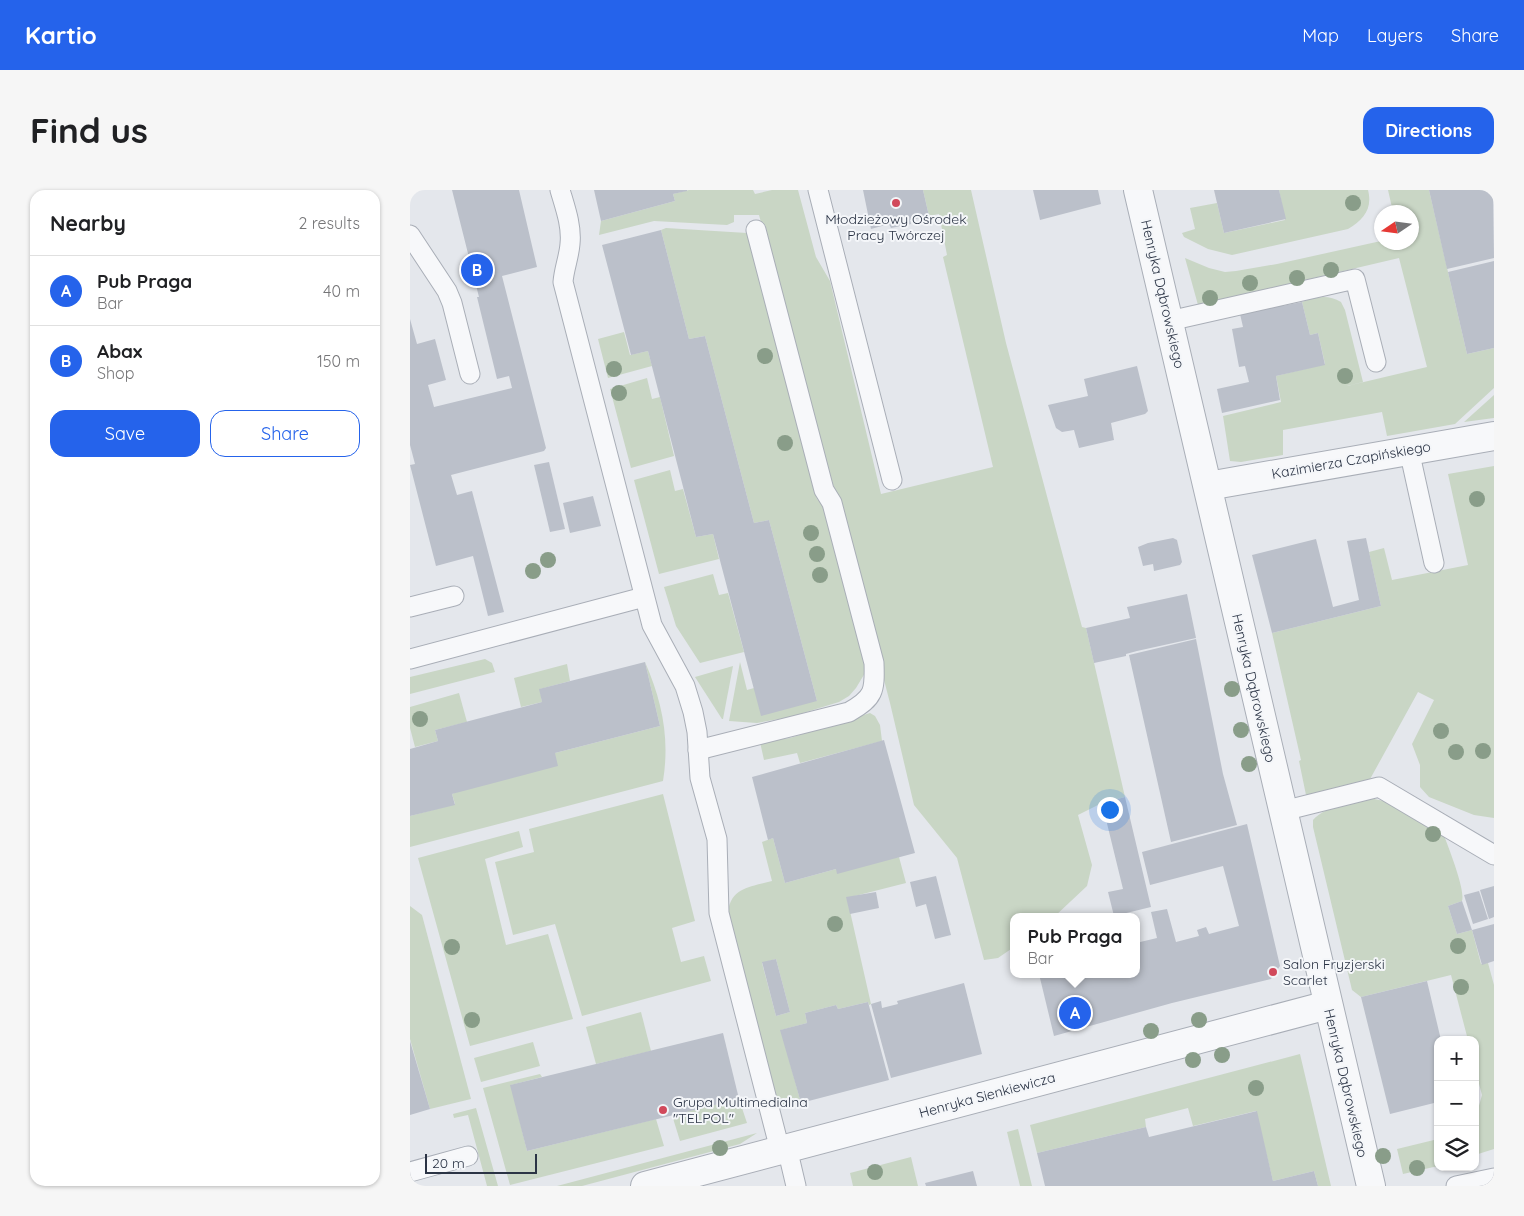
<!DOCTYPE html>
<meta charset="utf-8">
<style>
:root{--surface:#fff;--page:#f6f6f6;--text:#202124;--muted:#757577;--line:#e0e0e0;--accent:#2563eb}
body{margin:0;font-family:Quicksand,sans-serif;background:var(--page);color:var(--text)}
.controls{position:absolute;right:15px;bottom:15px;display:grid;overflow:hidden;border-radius:10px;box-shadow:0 1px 4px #0004}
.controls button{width:45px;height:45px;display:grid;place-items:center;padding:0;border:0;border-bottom:1px solid var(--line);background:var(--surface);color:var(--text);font:25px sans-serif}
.compass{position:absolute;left:964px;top:15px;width:45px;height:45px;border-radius:50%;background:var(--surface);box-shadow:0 1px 4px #0004;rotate:257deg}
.scale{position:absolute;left:15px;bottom:12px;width:112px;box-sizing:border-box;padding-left:5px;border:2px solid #2b3445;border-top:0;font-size:14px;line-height:18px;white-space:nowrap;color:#2b3445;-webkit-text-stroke:4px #f4f6f9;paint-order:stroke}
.you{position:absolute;left:699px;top:619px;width:18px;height:18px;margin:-12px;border:4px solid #fff;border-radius:50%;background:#1a73e8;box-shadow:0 0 0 8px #1a73e833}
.badge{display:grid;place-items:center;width:32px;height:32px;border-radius:50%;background:var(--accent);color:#fff;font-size:16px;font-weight:700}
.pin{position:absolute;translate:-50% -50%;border:2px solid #fff;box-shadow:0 1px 5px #0006}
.popup{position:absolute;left:600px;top:723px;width:130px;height:65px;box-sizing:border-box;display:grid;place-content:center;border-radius:10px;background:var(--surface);filter:drop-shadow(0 1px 4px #0005);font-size:16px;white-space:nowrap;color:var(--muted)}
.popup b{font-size:19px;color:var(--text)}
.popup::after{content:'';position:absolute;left:50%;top:100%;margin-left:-10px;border:10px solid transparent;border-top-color:var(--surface)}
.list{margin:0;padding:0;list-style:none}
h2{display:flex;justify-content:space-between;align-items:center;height:65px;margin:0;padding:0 20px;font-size:21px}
h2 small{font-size:16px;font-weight:400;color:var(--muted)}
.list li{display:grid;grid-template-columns:32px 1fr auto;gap:15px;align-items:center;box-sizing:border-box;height:70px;padding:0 20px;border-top:1px solid var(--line)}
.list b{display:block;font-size:19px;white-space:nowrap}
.list p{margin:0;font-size:16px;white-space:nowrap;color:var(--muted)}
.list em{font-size:16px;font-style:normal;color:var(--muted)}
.actions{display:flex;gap:10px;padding:15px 20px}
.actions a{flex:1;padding:11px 0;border:1px solid var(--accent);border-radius:15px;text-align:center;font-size:18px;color:var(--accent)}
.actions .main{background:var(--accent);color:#fff}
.icon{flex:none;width:28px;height:28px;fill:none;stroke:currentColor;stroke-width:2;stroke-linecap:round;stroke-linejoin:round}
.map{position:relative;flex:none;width:1084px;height:996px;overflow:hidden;border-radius:15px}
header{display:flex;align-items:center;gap:30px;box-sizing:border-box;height:70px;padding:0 25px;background:var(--accent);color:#fff}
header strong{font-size:24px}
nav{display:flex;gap:28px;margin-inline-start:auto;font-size:18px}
.intro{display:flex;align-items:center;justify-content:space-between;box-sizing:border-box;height:120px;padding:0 30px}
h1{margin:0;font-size:35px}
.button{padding:12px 22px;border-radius:15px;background:var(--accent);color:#fff;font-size:18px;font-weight:700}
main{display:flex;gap:30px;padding:0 30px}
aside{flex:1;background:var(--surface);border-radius:15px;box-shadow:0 1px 4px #0004}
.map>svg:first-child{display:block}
.green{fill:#c9d6c5;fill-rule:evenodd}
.building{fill:#bbc0ca}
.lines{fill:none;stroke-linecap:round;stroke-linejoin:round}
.service-casing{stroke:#a9aeb7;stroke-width:21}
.minor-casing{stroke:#a9aeb7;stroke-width:30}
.service{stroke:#f7f8fa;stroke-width:19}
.minor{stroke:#f7f8fa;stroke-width:28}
.tree{fill:#899d89}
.poi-dot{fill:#d1495b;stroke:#f4f6f9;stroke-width:2}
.labels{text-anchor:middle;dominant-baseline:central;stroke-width:4;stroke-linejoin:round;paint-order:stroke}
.poi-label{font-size:14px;fill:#2b3445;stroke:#f4f6f9;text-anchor:start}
.street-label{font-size:14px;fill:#2b3445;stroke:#f4f6f9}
</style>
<header>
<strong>Kartio</strong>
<nav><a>Map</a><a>Layers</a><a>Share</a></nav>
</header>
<div class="intro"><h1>Find us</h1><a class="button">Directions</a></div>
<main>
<aside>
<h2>Nearby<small>2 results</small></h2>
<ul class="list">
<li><span class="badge">A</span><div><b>Pub Praga</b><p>Bar</p></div><em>40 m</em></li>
<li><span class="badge">B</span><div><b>Abax</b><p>Shop</p></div><em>150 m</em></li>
</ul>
<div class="actions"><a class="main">Save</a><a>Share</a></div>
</aside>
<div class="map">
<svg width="1084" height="996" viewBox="0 0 1084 996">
<rect width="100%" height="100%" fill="#e4e7ec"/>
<!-- green -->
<g class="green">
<polygon points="279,0 343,0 345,4 362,0 388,0 406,67 420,91 471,304 583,277 533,67 537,65 529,24 519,26 513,0 561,0 596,153 672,437 676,438 715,607 692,613 668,625 682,675 677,696 644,727 604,727 604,757 588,768 574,770 547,668 504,615 480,513 425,302 349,25 324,25 324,32 317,35 244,31 189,45 191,31 265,11 263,4"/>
<path d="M 869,0 L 958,0 C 963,19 953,30 938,39 L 822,65 L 798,59 L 774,47 L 772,43 L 785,39 L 780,18 L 807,13 L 814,43 L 875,30 Z"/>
<path d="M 978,0 L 1019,0 L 1057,164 L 1084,158 L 1084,198 L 1045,234 L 977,246 L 972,222 L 873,240 L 873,265 L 831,272 L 820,271 L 813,226 L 871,212 L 866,186 L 915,174 L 908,143 L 900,145 L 892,112 C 905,107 918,104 931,112 L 935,120 L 953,192 L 937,196 L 1017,177 L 989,68 L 788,115 L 775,68 L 799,78 L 815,82 L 826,81 L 867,74 L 971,51 L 972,52 L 1002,52 L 1002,22 L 983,22 Z"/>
<polygon points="256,38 337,43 407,309 415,315 458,478 446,498 439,506 429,512 380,527 347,533 319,531 330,472 337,500 344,498 407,511 359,330 344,333 295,146 279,149 251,40"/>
<polygon points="214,142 220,165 238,161 242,176 198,188 188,149"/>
<polygon points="237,188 242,209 250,207 264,266 221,278 200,199"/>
<polygon points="1084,205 1084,228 1054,232"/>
<polygon points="1084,276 1084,628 1064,625 1019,607 1010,597 1010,575 1002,554 1024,510 1008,502 959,591 923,601 896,605 889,571 891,570 862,443 971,416 959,362 974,358 982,390 1058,375 1038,284"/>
<polygon points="260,280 265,301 273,299 286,347 303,344 309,369 249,384 224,290"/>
<polygon points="303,384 309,405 318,403 334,462 290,473 266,436 254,397"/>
<polygon points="75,469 82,473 85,482 0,504 0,487"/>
<path d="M 235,472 C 252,511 260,548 253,591 L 0,657 L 0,626 L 45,614 L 42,604 L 145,563 L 250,536 Z"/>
<polygon points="157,474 160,491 130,499 132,512 111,517 104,488"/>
<polygon points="323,476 313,529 312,529 285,487"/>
<polygon points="49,503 57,532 25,540 28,551 5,557 0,538 0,517"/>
<polygon points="460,523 465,526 470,535 472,551 390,573 387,563 354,570 350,552 380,548"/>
<polygon points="253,604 285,731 262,738 271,772 294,766 301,791 172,826 145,734 103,745 85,672 124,662 119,639"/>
<path d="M 960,608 L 987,614 L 1030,635 C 1035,649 1056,699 1052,711 L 1038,716 L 1047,744 L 1062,740 L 1071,774 L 1078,773 L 1084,795 L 1084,959 L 1065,965 L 1065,930 L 1072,905 L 1065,879 L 1065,850 L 1058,850 L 1041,785 L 951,807 L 942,800 L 903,637 L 903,630 C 917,615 941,613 960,608 Z"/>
<polygon points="109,641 113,657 75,669 96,755 138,744 163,829 60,856 8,668"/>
<path d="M 363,648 L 375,693 L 426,679 L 489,667 L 496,693 L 437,708 L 461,814 L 459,815 L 458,812 L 428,819 L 426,815 L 395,823 L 397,833 L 371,840 L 391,913 L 369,918 L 318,721 C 322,697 341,697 362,691 L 352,652 ZM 366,769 L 380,822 L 366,826 L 352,773 Z"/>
<polygon points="0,716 12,725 61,909 20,919 0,849"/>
<polygon points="231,822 241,861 186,874 176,837"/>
<polygon points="123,852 130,876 71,892 64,868"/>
<polygon points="890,864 921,996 908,996 904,981 863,991 846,921 783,936 778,918 735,929 736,937 627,963 620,935"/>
<polygon points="130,884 132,887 101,895 117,961 246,929 254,956 100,995 73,898"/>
<polygon points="329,909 337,933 270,951 262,925"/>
<polygon points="66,918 88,996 77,996 58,925 44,928 43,924"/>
<polygon points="608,939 622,996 610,996 597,942"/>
<polygon points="347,943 330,954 172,996 147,996"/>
<polygon points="1028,949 1028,976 993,984 987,959"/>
<polygon points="501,967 508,996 443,996 440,983"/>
</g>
<!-- building -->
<g class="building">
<polygon points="42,0 109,0 127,77 92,86 136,258 134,261 41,285 47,305 62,301 94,422 78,426 63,366 26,376 0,275 5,274 0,255 0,129 7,154 25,149 36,190 18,195 24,217 102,198 99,186 87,189 67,107 69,107"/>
<polygon points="184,0 277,0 277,1 263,4 265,11 191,31"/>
<polygon points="453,0 513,0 519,26 500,30 501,34 481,38 479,34 461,39"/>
<polygon points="623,0 688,0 691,14 630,30"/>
<polygon points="804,0 869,0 876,29 814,43"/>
<polygon points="1019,0 1083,0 1084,68 1037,79"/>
<polygon points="251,40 279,149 295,146 344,333 359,330 407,511 351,526 303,344 286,347 238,161 221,165 192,55"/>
<polygon points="1084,71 1084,158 1057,164 1038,82"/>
<polygon points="892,112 900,145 908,143 915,175 866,186 870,210 812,223 807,199 839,192 835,176 829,177 822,139 833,137 830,124 871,114 872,116"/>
<polygon points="727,176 738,221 735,224 701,233 704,250 669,258 664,240 652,242 646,238 638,215 678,206 674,189"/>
<polygon points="139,272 155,339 140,342 124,275"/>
<polygon points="183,306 191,336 160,343 153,313"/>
<polygon points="763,348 767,350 772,372 770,375 744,381 743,374 733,376 728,357 738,353"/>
<polygon points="956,348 971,416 862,443 842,365 906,349 923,417 949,410 937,351"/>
<polygon points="777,404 786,448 727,461 716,464 716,466 684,473 676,438 720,428 717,417"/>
<polygon points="786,449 813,584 827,635 761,652 719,465"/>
<polygon points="235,472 250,536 145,563 148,576 42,604 45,615 0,626 0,559 28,551 25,540 132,512 129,499"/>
<polygon points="474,550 505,663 427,684 426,679 375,693 363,648 358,650 342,587"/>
<polygon points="715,607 741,717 704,726 698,702 713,699 692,613"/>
<polygon points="837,634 870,776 861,789 762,813 644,846 629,784 726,784 726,753 747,748 741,722 757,719 766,752 789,746 787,740 796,737 799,744 829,736 813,676 740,695 732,662"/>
<polygon points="526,686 541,745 525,749 516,714 506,717 500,692"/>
<polygon points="1084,696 1084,727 1079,729 1070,700"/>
<polygon points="1069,701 1078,729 1063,734 1054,705"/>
<polygon points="466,702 469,718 440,724 436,707"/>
<polygon points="1052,711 1062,740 1047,744 1038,716"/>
<polygon points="1084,734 1084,771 1072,775 1062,740"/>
<polygon points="366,769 380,822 366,826 352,772"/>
<polygon points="1017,791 1031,850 1028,850 1028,912 980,924 951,807"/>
<polygon points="554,793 572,864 481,888 461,814 471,811 472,818 488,814 487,811"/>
<polygon points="458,812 479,890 391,913 370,840 397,833 395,823 426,815 428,819"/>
<polygon points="313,843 329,909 117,961 100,895"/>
<polygon points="0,851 20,919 0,925"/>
<polygon points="847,921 863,991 904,981 908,996 635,996 627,963 736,937 739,947"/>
<polygon points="563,981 567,996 516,996 515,993"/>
</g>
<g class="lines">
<defs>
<g id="service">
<path d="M 150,0 C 155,17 162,36 160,54 C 159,67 154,79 153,92 L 242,435 L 275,496 L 283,522 L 287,542 L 290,588 L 307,649 L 309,723 L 370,960"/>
<polyline points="408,0 482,290"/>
<polyline points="0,45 37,101 42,113 60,184"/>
<polyline points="759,131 945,89 966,172"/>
<polyline points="999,260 1024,373"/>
<polyline points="0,417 44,406"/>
<polyline points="0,469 234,407"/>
<path d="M 288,560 L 439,522 C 464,508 465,501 464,473 L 422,313 L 414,300 L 346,40"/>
<polyline points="873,621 969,597 1084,665"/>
<polyline points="377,958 386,996"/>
<polyline points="0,982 58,966"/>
<polyline points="1046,996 1084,988"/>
</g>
<g id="minor">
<polyline points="728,0 961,996"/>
<polyline points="798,296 1084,246"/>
<polyline points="235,996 918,815"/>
</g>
</defs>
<!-- service casing -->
<use href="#service" class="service-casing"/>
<!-- minor casing -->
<use href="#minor" class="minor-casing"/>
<!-- service -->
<use href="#service" class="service"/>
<!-- minor -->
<use href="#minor" class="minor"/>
</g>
<!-- trees -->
<g class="tree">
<circle cx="943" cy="13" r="8"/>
<circle cx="921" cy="80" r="8"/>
<circle cx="887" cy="88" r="8"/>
<circle cx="840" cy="93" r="8"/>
<circle cx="800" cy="108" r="8"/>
<circle cx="355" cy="166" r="8"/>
<circle cx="204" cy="179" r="8"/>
<circle cx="935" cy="186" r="8"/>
<circle cx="209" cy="203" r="8"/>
<circle cx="375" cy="253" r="8"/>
<circle cx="1067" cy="309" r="8"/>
<circle cx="401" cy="343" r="8"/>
<circle cx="407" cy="364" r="8"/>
<circle cx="138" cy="370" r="8"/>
<circle cx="123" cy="381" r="8"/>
<circle cx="410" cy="385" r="8"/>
<circle cx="822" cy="499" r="8"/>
<circle cx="10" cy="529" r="8"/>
<circle cx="831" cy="540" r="8"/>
<circle cx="1031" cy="541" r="8"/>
<circle cx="1073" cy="561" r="8"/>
<circle cx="1046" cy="562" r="8"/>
<circle cx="839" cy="574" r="8"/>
<circle cx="1023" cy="644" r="8"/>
<circle cx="425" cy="734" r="8"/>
<circle cx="1048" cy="756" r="8"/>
<circle cx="42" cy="757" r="8"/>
<circle cx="1051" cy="797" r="8"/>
<circle cx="62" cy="830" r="8"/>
<circle cx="789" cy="830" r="8"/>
<circle cx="741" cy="841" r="8"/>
<circle cx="812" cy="865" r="8"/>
<circle cx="783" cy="870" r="8"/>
<circle cx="846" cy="898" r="8"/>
<circle cx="310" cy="958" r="8"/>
<circle cx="973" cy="966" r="8"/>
<circle cx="1007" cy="978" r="8"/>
<circle cx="465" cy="982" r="8"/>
</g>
<!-- markers -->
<g class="poi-dot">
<circle cx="486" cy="13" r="5"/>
<circle cx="863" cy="782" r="5"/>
<circle cx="253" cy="920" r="5"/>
</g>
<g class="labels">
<!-- poi labels -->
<g class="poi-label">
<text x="486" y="29" text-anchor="middle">Młodzieżowy Ośrodek<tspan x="486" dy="16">Pracy Twórczej</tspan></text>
<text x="873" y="774">Salon Fryzjerski<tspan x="873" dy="16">Scarlet</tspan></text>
<text x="263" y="912">Grupa Multimedialna<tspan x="263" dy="16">"TELPOL"</tspan></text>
</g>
<!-- street labels -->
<g class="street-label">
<text transform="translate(753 104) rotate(77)">Henryka Dąbrowskiego</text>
<text transform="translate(941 270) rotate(-10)">Kazimierza Czapińskiego</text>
<text transform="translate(844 498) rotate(77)">Henryka Dąbrowskiego</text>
<text transform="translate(936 893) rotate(77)">Henryka Dąbrowskiego</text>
<text transform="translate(577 905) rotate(-15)">Henryka Sienkiewicza</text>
</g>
</g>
</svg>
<div class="controls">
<button>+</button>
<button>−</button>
<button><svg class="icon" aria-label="layers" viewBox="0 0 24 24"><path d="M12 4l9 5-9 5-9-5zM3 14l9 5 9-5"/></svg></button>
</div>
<svg class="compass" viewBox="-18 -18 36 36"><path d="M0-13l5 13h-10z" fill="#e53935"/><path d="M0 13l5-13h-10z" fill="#757577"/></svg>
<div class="scale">20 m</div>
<div class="you"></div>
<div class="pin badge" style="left:665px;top:823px">A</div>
<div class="popup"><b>Pub Praga</b>Bar</div>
<div class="pin badge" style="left:67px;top:80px">B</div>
</div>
</main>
